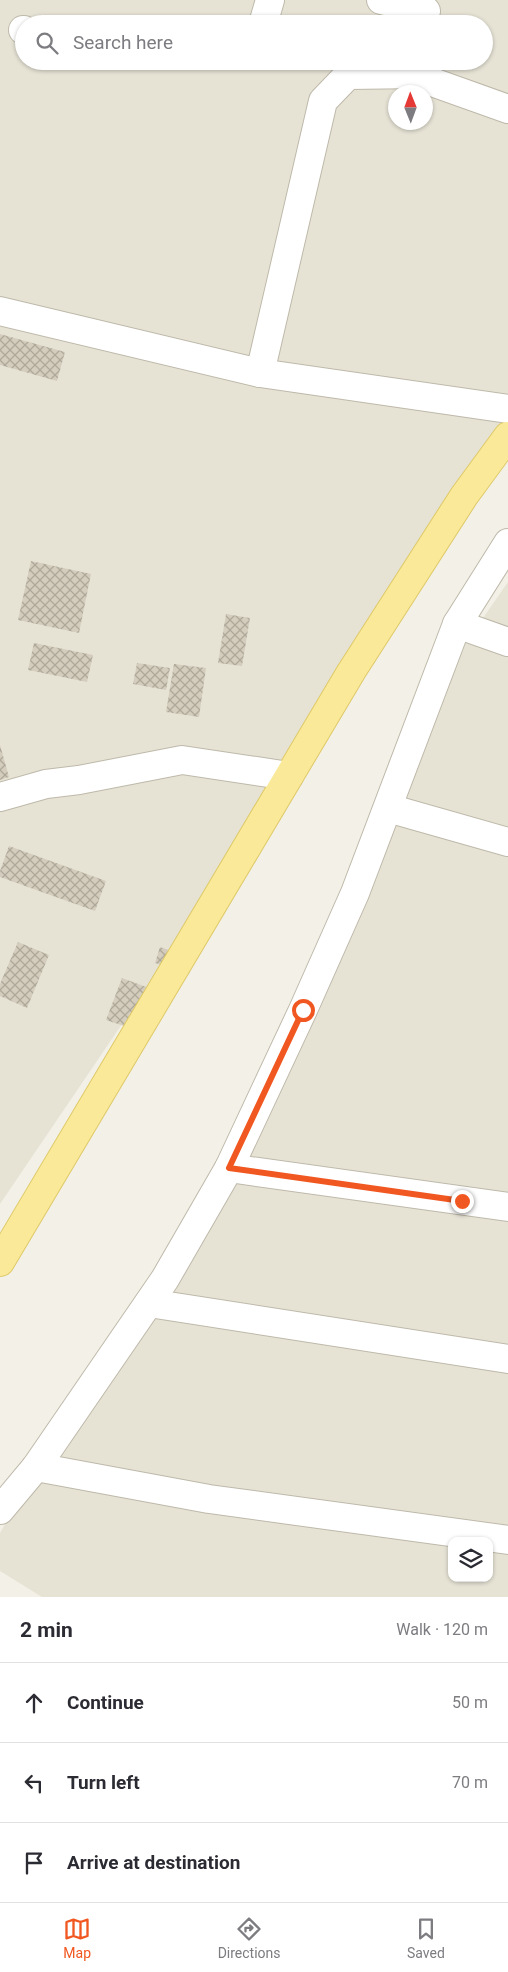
<!DOCTYPE html>
<meta charset="utf-8">
<style>
:root{--surface:#fff;--page:#f2f2f3;--text:#2b2b33;--muted:#7c7c81;--line:#e1e1e2;--accent:#f15720}
body{margin:0;font-family:Roboto,sans-serif;background:var(--page);color:var(--text)}
.controls{position:absolute;right:15px;bottom:15px;display:grid;overflow:hidden;border-radius:10px;box-shadow:0 1px 4px #0004}
.controls button{width:45px;height:45px;display:grid;place-items:center;padding:0;border:0;border-bottom:1px solid var(--line);background:var(--surface);color:var(--text);font:25px sans-serif}
.compass{position:absolute;left:388px;top:85px;width:45px;height:45px;border-radius:50%;background:var(--surface);box-shadow:0 1px 4px #0004;rotate:359deg}
.stop{position:absolute;width:15px;height:15px;margin:-11px;border:4px solid #f15720;border-radius:50%;background:#fff}
.stop.end{background:#f15720;border-color:#fff;box-shadow:0 1px 5px #0008}
.list{margin:0;padding:0;list-style:none}
h2{display:flex;justify-content:space-between;align-items:center;height:65px;margin:0;padding:0 20px;font-size:21px}
h2 small{font-size:16px;font-weight:400;color:var(--muted)}
.list li{display:grid;grid-template-columns:32px 1fr auto;gap:15px;align-items:center;box-sizing:border-box;height:80px;padding:0 20px;border-top:1px solid var(--line)}
.list b{display:block;font-size:19px;white-space:nowrap}
.list em{font-size:16px;font-style:normal;color:var(--muted)}
.icon{flex:none;width:28px;height:28px;fill:none;stroke:currentColor;stroke-width:2;stroke-linecap:round;stroke-linejoin:round}
.map{position:relative;flex:none;width:508px;height:1597px;overflow:hidden}
.search{position:absolute;background:var(--surface);box-shadow:0 1px 4px #0004;left:15px;right:15px;top:15px;height:55px;display:flex;align-items:center;gap:12px;box-sizing:border-box;padding:0 18px;border-radius:28px;color:var(--muted);font-size:19px}
.sheet{height:305px;background:var(--surface)}
nav{display:flex;justify-content:space-around;align-items:center;box-sizing:border-box;height:70px;border-top:1px solid var(--line);background:var(--surface);font-size:14px;color:var(--muted)}
nav a{display:grid;justify-items:center;gap:2px}
nav .on{color:var(--accent)}
.map>svg:first-child{display:block}
.residential{fill:#e6e3d5;fill-rule:evenodd}
.building{fill:url(#building-cross-hatch)}
.lines{fill:none;stroke-linecap:round;stroke-linejoin:round}
.minor-casing{stroke:#beb9aa;stroke-width:30}
.major-casing{stroke:#dec969;stroke-width:30}
.minor{stroke:#fff;stroke-width:28}
.major{stroke:#fae998;stroke-width:28}
.route{stroke:#f15720;stroke-width:6}
</style>
<div class="map">
<svg width="508" height="1597" viewBox="0 0 508 1597">
<defs>
<pattern id="building-cross-hatch" width="8" height="8" patternUnits="userSpaceOnUse" patternTransform="scale(1.25)"><rect width="8" height="8" fill="#d4cdbd"/><path d="M0 0l8 8M0 8l8-8" fill="none" stroke="#aea89a"/></pattern>
</defs>
<rect width="100%" height="100%" fill="#f3f0e7"/>
<!-- residential -->
<g class="residential">
<path d="M 0,0 L 508,0 L 508,455 L 0,1204 ZM 24,24 L 484,24 L 484,61 L 24,61 ZM 396,92 L 426,92 L 426,122 L 396,122 Z"/>
<path d="M 508,582 L 508,1597 L 42,1597 L 0,1571 L 0,1533 L 29,1482 L 196,1243 L 413,719 ZM 452,1541 L 489,1541 L 489,1578 L 452,1578 Z"/>
</g>
<!-- building -->
<g class="building">
<polygon points="0,334 65,352 57,381 0,365"/>
<polygon points="31,561 91,574 79,633 18,620"/>
<polygon points="226,614 250,618 242,666 218,663"/>
<polygon points="34,643 93,655 87,682 28,670"/>
<polygon points="137,663 170,668 166,690 133,684"/>
<polygon points="174,664 206,668 199,717 166,712"/>
<polygon points="0,745 9,777 0,780"/>
<polygon points="9,846 106,881 95,911 0,877 0,871"/>
<polygon points="18,942 49,955 27,1008 0,996 0,984"/>
<polygon points="160,947 194,959 189,974 155,963"/>
<polygon points="122,978 157,991 142,1032 106,1020"/>
</g>
<g class="lines">
<defs>
<g id="minor">
<polyline points="381,0 426,11"/>
<polyline points="263,24 270,0"/>
<polyline points="23,30 24,30"/>
<polyline points="0,311 260,373 508,409"/>
<polyline points="260,373 323,101 348,75 423,74 435,83 508,109"/>
<polyline points="457,624 508,642"/>
<polyline points="0,797 46,784 79,780 182,760 289,776"/>
<polyline points="388,808 508,842"/>
<polyline points="229,1168 508,1207"/>
<polyline points="149,1303 508,1359"/>
<polyline points="36,1467 209,1499 508,1540"/>
<polyline points="0,1510 36,1467 165,1279 229,1168 303,1010 355,893 457,624 508,543"/>
</g>
<polyline id="major" points="0,1262 351,672 464,496 508,436"/>
</defs>
<!-- minor casing -->
<use href="#minor" class="minor-casing"/>
<!-- major casing -->
<use href="#major" class="major-casing"/>
<!-- minor -->
<use href="#minor" class="minor"/>
<!-- major -->
<use href="#major" class="major"/>
</g>
<g class="lines">
<!-- route -->
<polyline class="route" points="303,1010 229,1168 462,1201"/>
</g>
</svg>
<div class="controls">
<button><svg class="icon" aria-label="layers" viewBox="0 0 24 24"><path d="M12 4l9 5-9 5-9-5zM3 14l9 5 9-5"/></svg></button>
</div>
<svg class="compass" viewBox="-18 -18 36 36"><path d="M0-13l5 13h-10z" fill="#e53935"/><path d="M0 13l5-13h-10z" fill="#7c7c81"/></svg>
<div class="stop" style="left:303px;top:1010px"></div>
<div class="stop end" style="left:462px;top:1201px"></div>
<div class="search"><svg class="icon" aria-label="search" viewBox="0 0 24 24"><circle cx="10" cy="10" r="6"/><path d="M15 15l6 6"/></svg>Search here</div>
</div>
<section class="sheet">
<h2>2 min<small>Walk · 120 m</small></h2>
<ul class="list">
<li><svg class="icon" aria-label="ahead" viewBox="0 0 24 24"><path d="M12 20V5M6 11l6-6 6 6"/></svg><div><b>Continue</b></div><em>50 m</em></li>
<li><svg class="icon" aria-label="left" viewBox="0 0 24 24"><path d="M17 20v-9H6M10 6l-5 5 5 5"/></svg><div><b>Turn left</b></div><em>70 m</em></li>
<li><svg class="icon" aria-label="arrive" viewBox="0 0 24 24"><path d="M6 21V4h12l-3 4 3 4H6"/></svg><div><b>Arrive at destination</b></div></li>
</ul>
</section>
<nav>
<a class="on"><svg class="icon" aria-label="map" viewBox="0 0 24 24"><path d="M3 6l6-2 6 2 6-2v14l-6 2-6-2-6 2zM9 4v14M15 6v14"/></svg>Map</a>
<a><svg class="icon" aria-label="directions" viewBox="0 0 24 24"><path d="M12 3l9 9-9 9-9-9zM9 14v-3h6M13 9l2 2-2 2"/></svg>Directions</a>
<a><svg class="icon" aria-label="saved" viewBox="0 0 24 24"><path d="M7 4h10v16l-5-4-5 4z"/></svg>Saved</a>
</nav>
